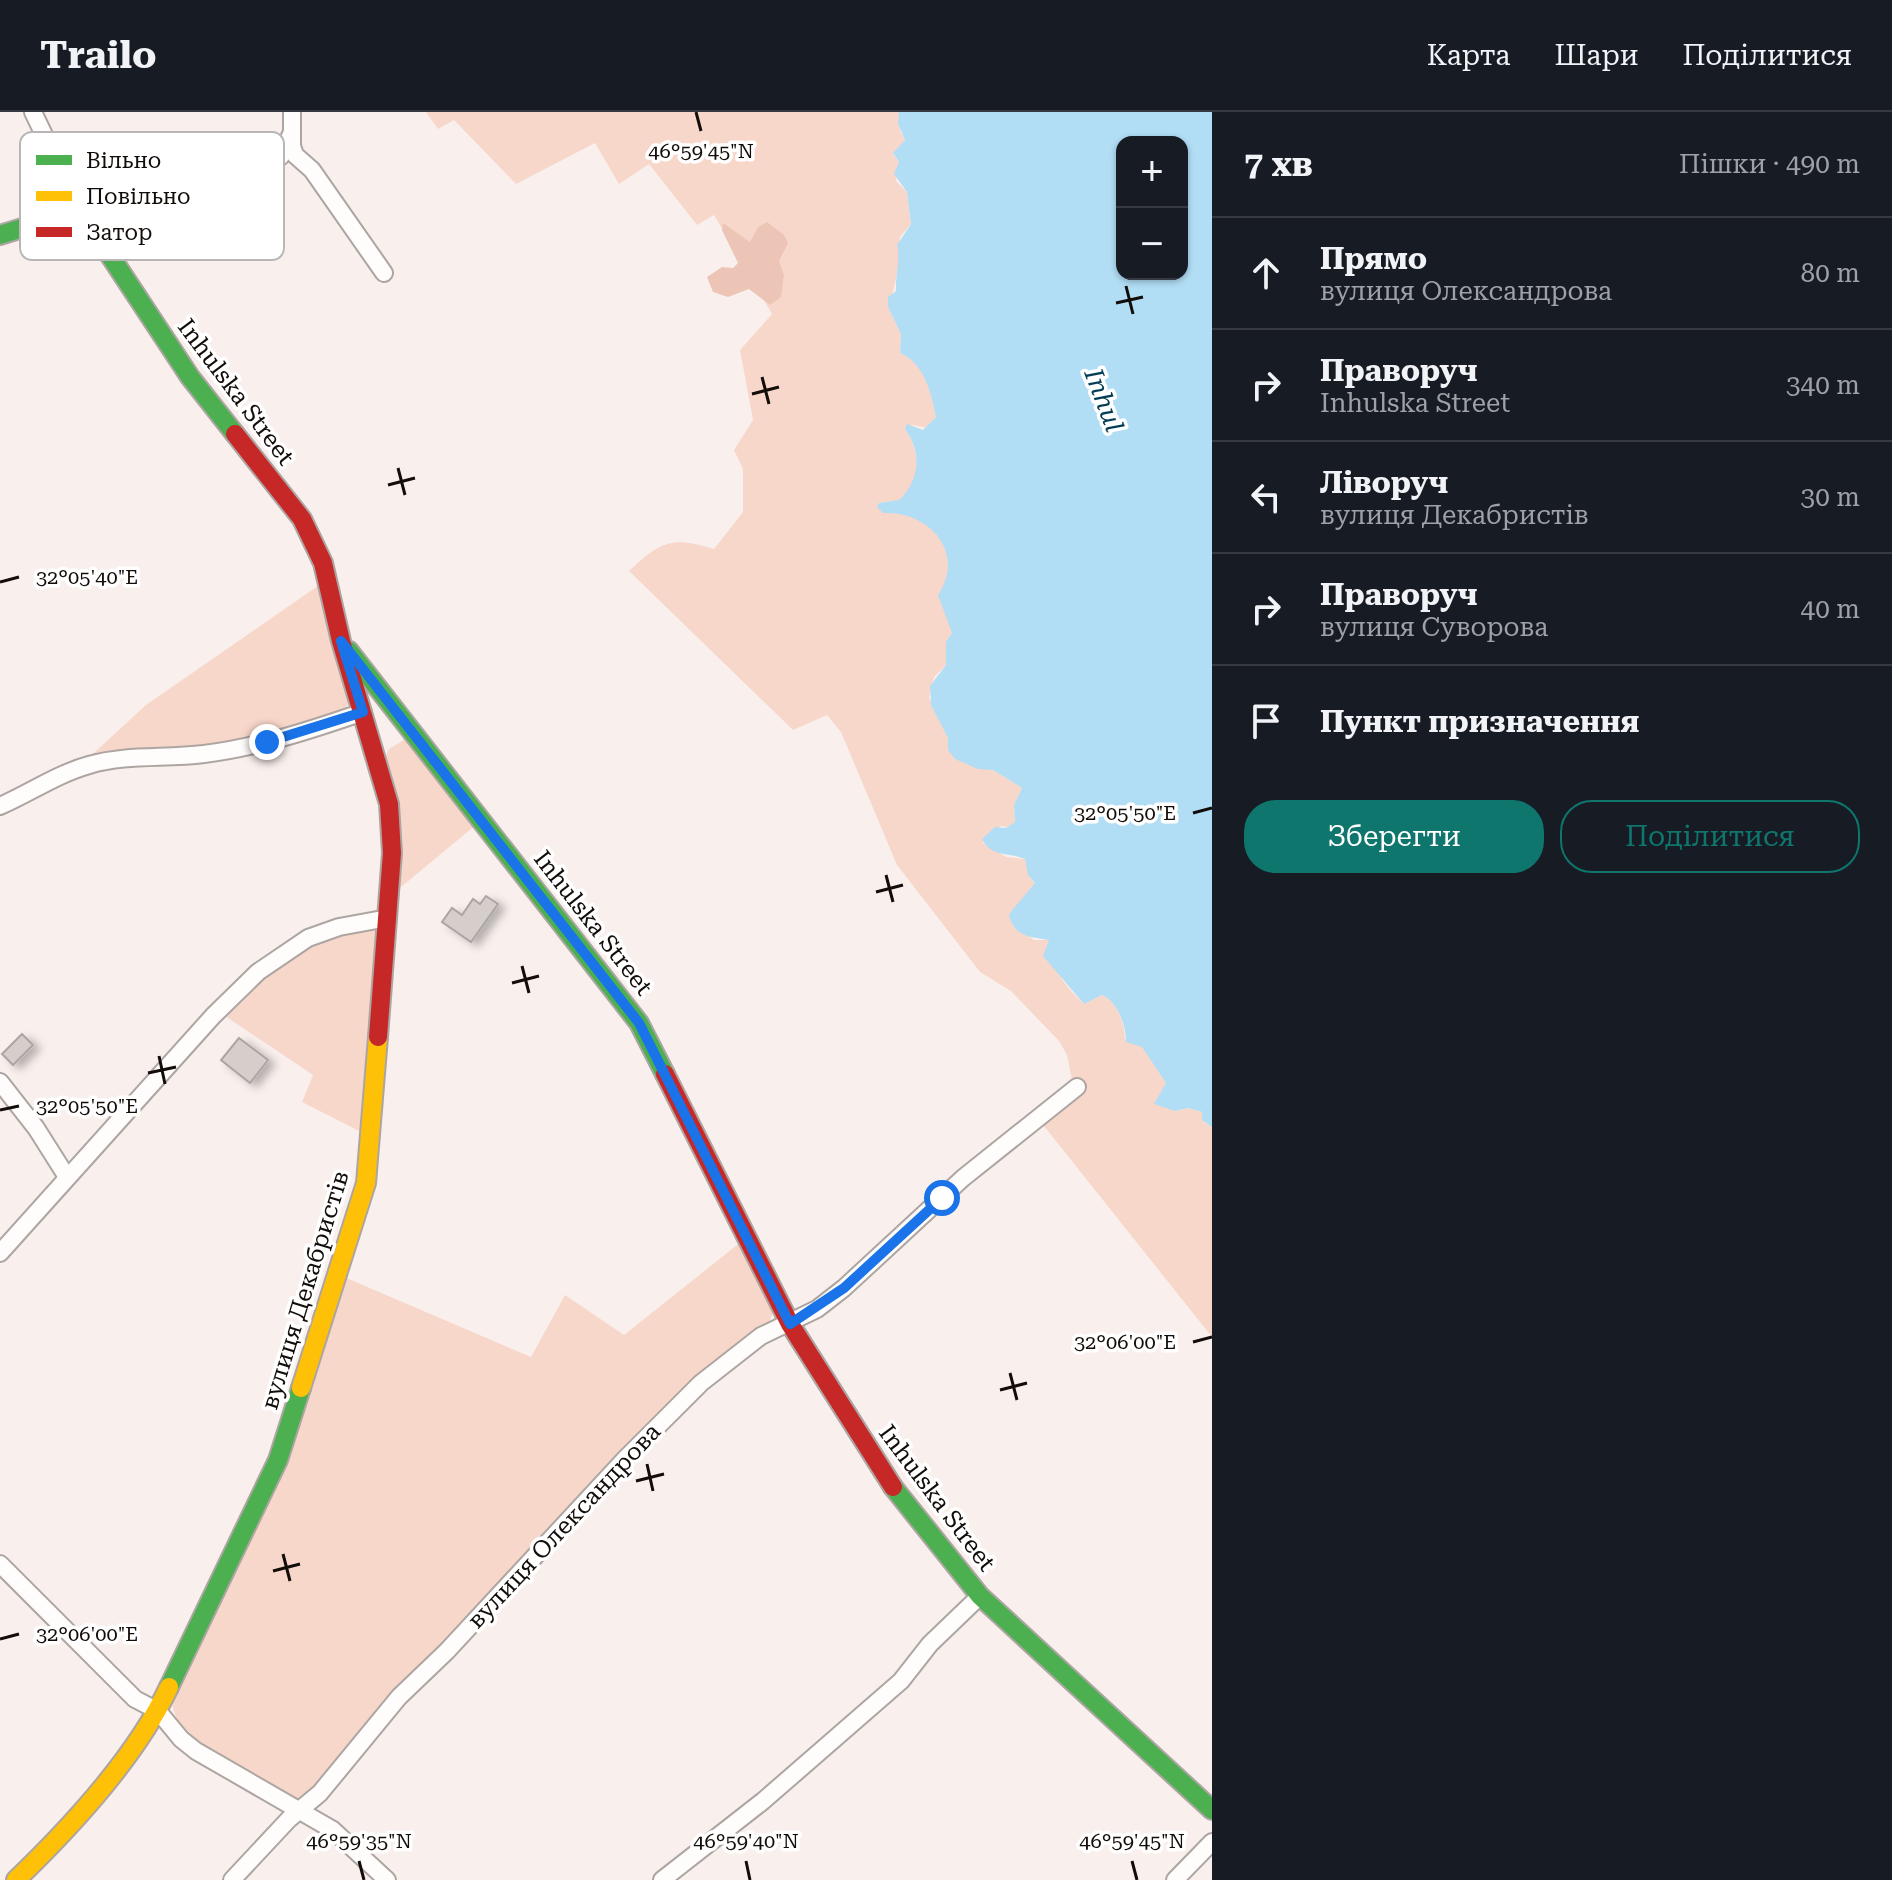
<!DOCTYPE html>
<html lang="uk">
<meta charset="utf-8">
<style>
:root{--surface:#171b24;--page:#20242c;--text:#f1f3f6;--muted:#9ea1a6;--line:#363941;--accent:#0f766e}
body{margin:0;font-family:"Roboto Serif",serif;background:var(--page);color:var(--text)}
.controls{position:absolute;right:24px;top:24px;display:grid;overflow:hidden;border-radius:16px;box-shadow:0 2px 6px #0004}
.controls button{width:72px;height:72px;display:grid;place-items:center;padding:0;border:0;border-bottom:2px solid var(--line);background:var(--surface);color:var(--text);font:40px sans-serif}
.stop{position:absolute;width:24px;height:24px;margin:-18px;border:6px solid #1a73e8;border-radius:50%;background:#fff}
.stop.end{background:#1a73e8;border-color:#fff;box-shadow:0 2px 8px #0008}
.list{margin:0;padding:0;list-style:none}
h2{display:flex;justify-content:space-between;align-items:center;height:104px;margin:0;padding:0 32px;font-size:34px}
h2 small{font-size:26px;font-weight:400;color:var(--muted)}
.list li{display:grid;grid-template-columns:52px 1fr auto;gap:24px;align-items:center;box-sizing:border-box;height:112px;padding:0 32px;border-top:2px solid var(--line)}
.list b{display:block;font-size:30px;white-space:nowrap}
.list p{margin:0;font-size:26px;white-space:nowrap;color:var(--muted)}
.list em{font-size:26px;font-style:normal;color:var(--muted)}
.actions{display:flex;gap:16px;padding:24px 32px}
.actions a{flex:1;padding:18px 0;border:2px solid var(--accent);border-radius:32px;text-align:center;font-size:28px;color:var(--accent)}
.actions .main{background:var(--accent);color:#fff}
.icon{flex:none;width:44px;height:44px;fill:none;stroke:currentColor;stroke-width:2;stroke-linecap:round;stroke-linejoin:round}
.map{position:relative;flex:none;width:1212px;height:1768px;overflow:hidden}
header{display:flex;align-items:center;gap:48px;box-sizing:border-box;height:112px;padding:0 40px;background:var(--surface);border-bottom:2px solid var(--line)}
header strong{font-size:38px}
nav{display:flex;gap:44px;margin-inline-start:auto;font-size:28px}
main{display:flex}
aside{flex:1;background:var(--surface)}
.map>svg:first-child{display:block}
.green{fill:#f8d7cb}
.forest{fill:#edc5b7}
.water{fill:#b1ddf5;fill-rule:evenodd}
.building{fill:#d6cecb;stroke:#ada5a3;stroke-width:2;filter:url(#shadow)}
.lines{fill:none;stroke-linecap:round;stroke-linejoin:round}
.street-casing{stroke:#ada5a2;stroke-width:20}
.fast-casing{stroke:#ada5a2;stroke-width:22}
.slow-casing{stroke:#ada5a2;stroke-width:22}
.jam-casing{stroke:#ada5a2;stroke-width:22}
.street{stroke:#fefdfc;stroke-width:16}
.fast{stroke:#4caf50;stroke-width:18}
.slow{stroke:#ffc107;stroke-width:18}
.jam{stroke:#c62828;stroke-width:18}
.route{stroke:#1a73e8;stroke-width:10}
.ticks{fill:none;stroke:#130d0a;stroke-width:3}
.labels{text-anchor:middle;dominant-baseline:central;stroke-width:7;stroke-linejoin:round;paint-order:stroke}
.street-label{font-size:24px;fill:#130d0a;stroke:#fff}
.water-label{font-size:26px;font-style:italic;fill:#023d55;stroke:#fff}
.key{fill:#fff;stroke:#b8b6b6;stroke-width:2}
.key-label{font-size:22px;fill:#130d0a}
.ticks-label{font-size:20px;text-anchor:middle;fill:#130d0a;stroke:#fff;stroke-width:7;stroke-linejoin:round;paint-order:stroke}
</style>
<header>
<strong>Trailo</strong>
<nav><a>Карта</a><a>Шари</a><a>Поділитися</a></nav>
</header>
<main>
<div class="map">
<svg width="1212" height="1768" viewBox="0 0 1212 1768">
<defs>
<filter id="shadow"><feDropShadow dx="7" dy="4" stdDeviation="4" flood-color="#0004"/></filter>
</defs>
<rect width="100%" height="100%" fill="#f9f0ed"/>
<!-- green -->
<g class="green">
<path d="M 426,0 L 899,0 L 900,19 L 905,28 L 893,42 L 899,50 L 896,69 L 907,80 L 911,112 L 900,125 C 900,149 896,174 888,195 L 901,222 L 900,241 C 925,251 932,279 936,305 L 928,316 L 912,313 L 905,317 C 919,335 925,377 899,388 C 893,390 884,390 879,391 L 889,401 C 918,394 954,431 950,460 C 949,469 941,474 943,484 C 944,497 951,508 952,521 L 946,530 L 946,553 L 934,565 L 929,585 L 948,626 L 950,640 L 956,647 L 993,658 L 1022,676 L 1014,693 L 1015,710 L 1009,715 L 1001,714 L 984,725 L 983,731 L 1006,745 L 1025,747 L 1030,766 L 1035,771 L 1019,793 L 1012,813 L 1034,828 L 1049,828 C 1048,853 1066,875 1084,892 L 1102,883 C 1118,890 1124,911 1125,927 L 1143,935 L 1166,971 L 1157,992 L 1175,999 L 1188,996 L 1202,1000 L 1204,1010 L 1212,1015 L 1212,1225 L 1036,1004 L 1072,968 L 1067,943 L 1059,929 L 1011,879 L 980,860 L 897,753 L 841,620 L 827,603 L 793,618 L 629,459 C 661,429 672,424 714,437 L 743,400 L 743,357 L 734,338 L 753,308 L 740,238 L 772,202 L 714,103 L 697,113 L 649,52 L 619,72 L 595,31 L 516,72 L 454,8 L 438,17 Z"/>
<polygon points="322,471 350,589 344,599 235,633 86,648 146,593"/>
<polygon points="404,628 411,632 477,712 395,780 386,644 389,637"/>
<polygon points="376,813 365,1022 302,990 313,963 222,902 261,863 309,829"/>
<path d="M 742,1129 L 774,1198 L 768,1213 L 303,1687 L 298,1689 C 258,1667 171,1637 172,1585 L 344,1165 L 531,1245 L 565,1183 L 624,1223 Z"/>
</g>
<!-- forest -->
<polygon class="forest" points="767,110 784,123 788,131 779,149 784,163 781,185 770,193 749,177 728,185 713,180 707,165 722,155 733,156 738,151 722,118 723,111 750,130 758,115"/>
<!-- water -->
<path class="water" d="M 899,0 L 1212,0 L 1212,1015 L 1202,1008 L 1202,1000 L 1188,996 L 1175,999 L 1154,992 L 1166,971 L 1142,935 L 1126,930 C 1126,914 1118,890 1102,883 L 1084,892 L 1043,844 L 1049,828 C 1031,825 1013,825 1009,802 L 1035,771 L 1028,763 L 1025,747 C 1010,740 991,746 982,727 L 995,715 L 1006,716 L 1015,710 L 1014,693 L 1022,676 L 993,658 L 978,657 L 955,647 L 948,638 L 948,626 L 931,593 L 930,574 L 946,553 L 946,530 L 952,521 L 938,483 C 966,442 931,399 883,401 L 877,395 L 879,391 L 899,388 C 920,369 922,340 905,317 L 907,312 L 923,318 L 936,305 C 931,280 924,251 900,241 L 901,222 L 888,195 L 888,185 L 896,179 C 895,164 901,146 897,133 L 911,112 L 907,80 L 894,62 L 899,50 L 893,41 L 905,28 L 898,12 ZM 1122,30 L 1182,30 L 1182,162 L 1122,162 Z"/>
<!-- building -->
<g class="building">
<polygon points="486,784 498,792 471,830 442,810 452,796 462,803 473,787 480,792"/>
<polygon points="22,922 33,933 13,953 2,942"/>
<polygon points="239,926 268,948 250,971 221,948"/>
</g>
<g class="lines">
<defs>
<g id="street">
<polyline points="33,0 80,98"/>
<polyline points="292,0 292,34 295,43 312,58 384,161"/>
<polyline points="109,141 269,55 281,44 292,20"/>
<path d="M 0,694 C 30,681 57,662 89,653 C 126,642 165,647 204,642 C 259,635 311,618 363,600"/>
<polyline points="0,970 36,1016 67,1065"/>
<polyline points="0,1141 213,904 258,860 308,826 339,815 388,806"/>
<polyline points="0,1452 135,1587 158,1599 181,1627 196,1639 333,1718 387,1768"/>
<polyline points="232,1768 289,1707 320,1681 399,1585 447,1539 625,1347 701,1271 761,1224 817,1197 844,1176 963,1066 1077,975"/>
<polyline points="662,1768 763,1689 901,1569 930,1532 980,1484"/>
<polyline points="1175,1768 1212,1730"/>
</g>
<g id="fast">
<polyline points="0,123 80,98 190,265 235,322"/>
<polyline points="349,539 639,911 665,962"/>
<polyline points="893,1375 980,1484 1212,1698"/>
<polyline points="169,1575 278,1348 301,1276"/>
</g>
<g id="slow">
<polyline points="301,1276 366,1071 378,925"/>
<path d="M 16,1768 C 70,1716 137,1643 169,1575"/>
</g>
<g id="jam">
<polyline points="235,322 302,407 323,451 341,529 389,692 392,741 378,925"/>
<polyline points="665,962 790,1212 893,1375"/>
</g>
</defs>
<!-- street casing -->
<use href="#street" class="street-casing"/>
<!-- fast casing -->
<use href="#fast" class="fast-casing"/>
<!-- slow casing -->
<use href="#slow" class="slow-casing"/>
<!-- jam casing -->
<use href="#jam" class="jam-casing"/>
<!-- street -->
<use href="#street" class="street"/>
<!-- fast -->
<use href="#fast" class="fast"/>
<!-- slow -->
<use href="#slow" class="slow"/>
<!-- jam -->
<use href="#jam" class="jam"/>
</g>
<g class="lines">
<!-- route -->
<polyline class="route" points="267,630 363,600 341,529 639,911 790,1212 844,1176 942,1086"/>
</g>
<!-- ticks -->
<path class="ticks" d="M 696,0 L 701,19M 1126,174 L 1133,202M 1116,191 L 1143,185M 762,265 L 769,292M 752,282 L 779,275M 398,356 L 405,383M 388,373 L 415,366M 0,470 L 19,465M 1193,701 L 1212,696M 886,763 L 893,790M 876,780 L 903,773M 522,854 L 529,881M 512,871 L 539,864M 159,944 L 165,972M 148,961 L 176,955M 0,998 L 19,994M 1193,1230 L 1212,1225M 1010,1261 L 1017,1288M 1000,1278 L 1027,1271M 647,1352 L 653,1379M 636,1369 L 664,1362M 283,1442 L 290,1469M 273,1459 L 300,1452M 0,1527 L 19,1522M 359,1749 L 364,1768M 746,1749 L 750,1768M 1132,1749 L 1137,1768"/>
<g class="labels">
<!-- street labels -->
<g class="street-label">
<text transform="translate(236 280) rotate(53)">Inhulska Street</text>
<text transform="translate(593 811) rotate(52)">Inhulska Street</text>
<text transform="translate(305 1178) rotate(-73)">вулиця Декабристів</text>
<text transform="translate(937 1386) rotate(53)">Inhulska Street</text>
<text transform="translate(564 1414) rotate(-47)">вулиця Олександрова</text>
</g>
<!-- water labels -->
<g class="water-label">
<text transform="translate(1104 288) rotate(69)">Inhul</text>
</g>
</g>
<!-- legend -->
<rect x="20" y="20" width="264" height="128" rx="12" class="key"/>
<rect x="36" y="43" width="36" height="10" fill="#4caf50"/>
<rect x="36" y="79" width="36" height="10" fill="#ffc107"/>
<rect x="36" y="115" width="36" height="10" fill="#c62828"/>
<g class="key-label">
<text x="86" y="56">Вільно</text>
<text x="86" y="92">Повільно</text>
<text x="86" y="128">Затор</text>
</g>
<g class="ticks-label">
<text x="701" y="46">46°59'45"N</text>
<text x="87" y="472">32°05'40"E</text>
<text x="1125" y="708">32°05'50"E</text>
<text x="87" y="1001">32°05'50"E</text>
<text x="1125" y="1237">32°06'00"E</text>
<text x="87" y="1529">32°06'00"E</text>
<text x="359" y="1736">46°59'35"N</text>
<text x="746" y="1736">46°59'40"N</text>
<text x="1132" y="1736">46°59'45"N</text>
</g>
</svg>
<div class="controls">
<button>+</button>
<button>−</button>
</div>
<div class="stop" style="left:942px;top:1086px"></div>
<div class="stop end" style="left:267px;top:630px"></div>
</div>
<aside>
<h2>7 хв<small>Пішки · 490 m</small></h2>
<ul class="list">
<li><svg class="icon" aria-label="ahead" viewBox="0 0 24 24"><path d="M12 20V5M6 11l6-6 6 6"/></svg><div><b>Прямо</b><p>вулиця Олександрова</p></div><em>80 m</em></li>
<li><svg class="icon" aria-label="right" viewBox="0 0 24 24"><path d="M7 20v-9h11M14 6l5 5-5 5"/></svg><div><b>Праворуч</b><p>Inhulska Street</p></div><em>340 m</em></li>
<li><svg class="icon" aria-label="left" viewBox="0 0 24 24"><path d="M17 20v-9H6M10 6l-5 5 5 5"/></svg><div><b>Ліворуч</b><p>вулиця Декабристів</p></div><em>30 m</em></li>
<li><svg class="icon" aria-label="right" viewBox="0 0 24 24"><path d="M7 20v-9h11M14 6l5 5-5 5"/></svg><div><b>Праворуч</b><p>вулиця Суворова</p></div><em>40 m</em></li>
<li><svg class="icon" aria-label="arrive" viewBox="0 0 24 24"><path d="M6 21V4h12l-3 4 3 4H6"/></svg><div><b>Пункт призначення</b></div></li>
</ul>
<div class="actions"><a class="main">Зберегти</a><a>Поділитися</a></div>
</aside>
</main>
